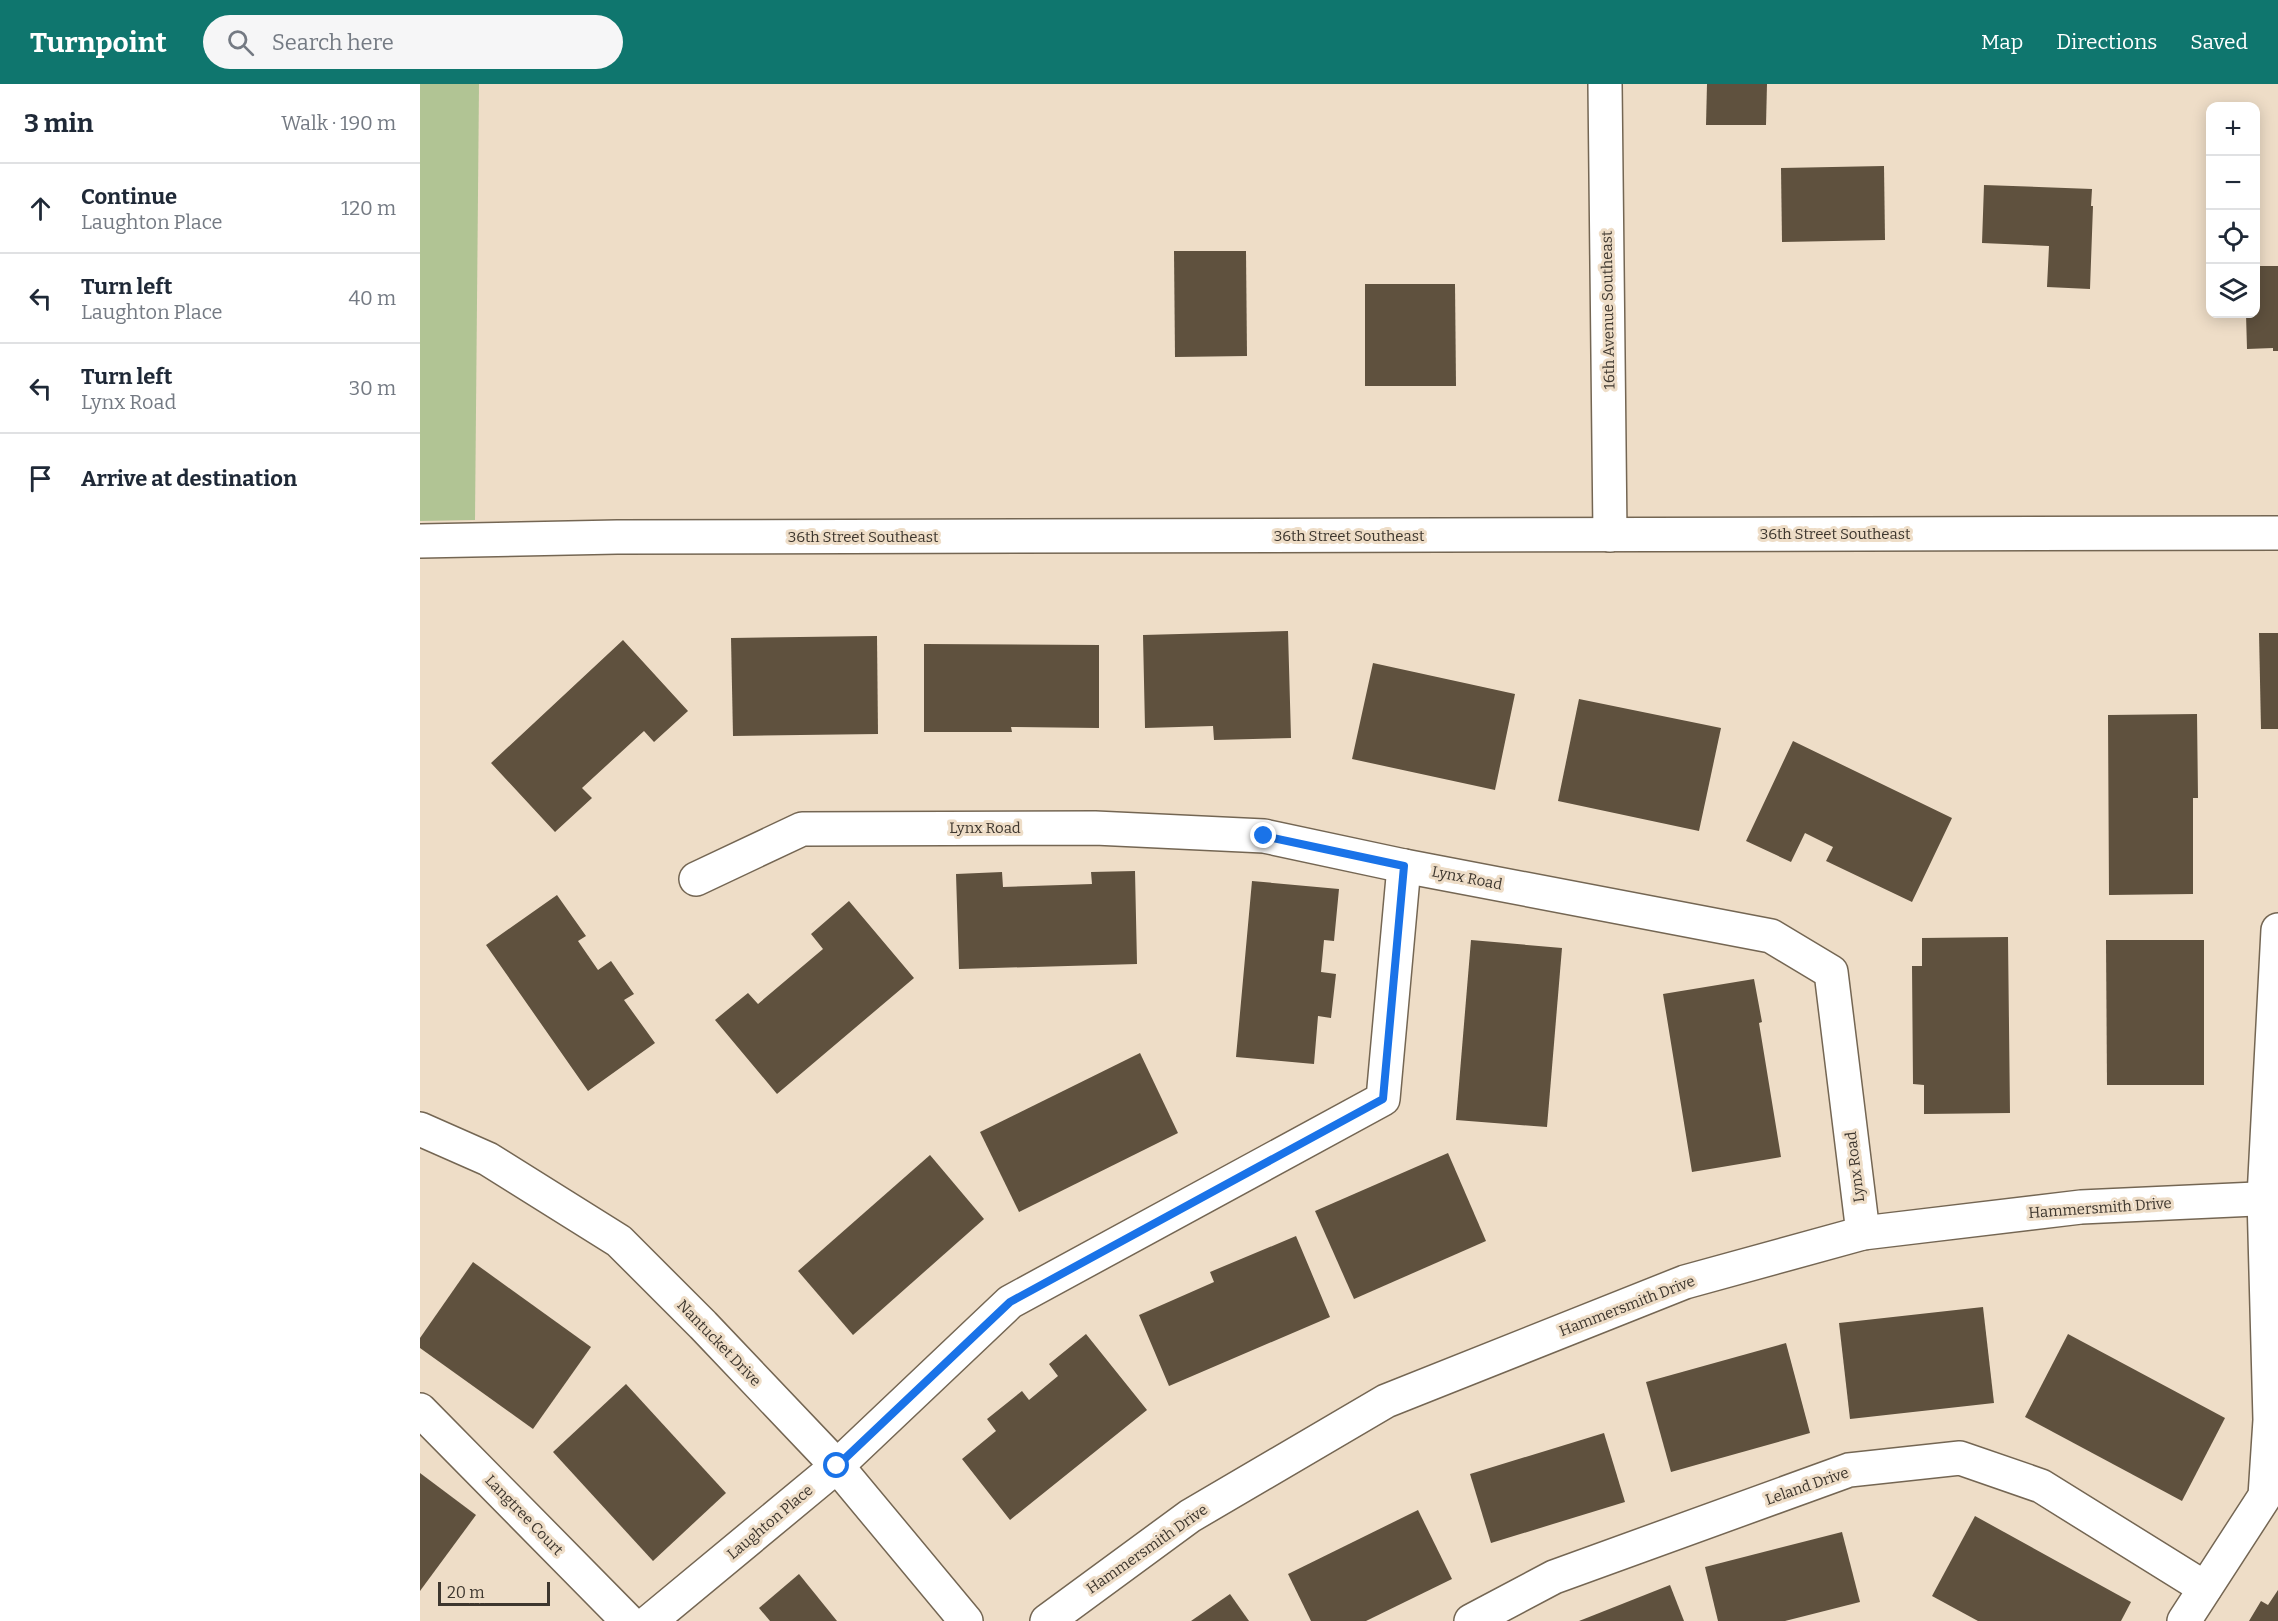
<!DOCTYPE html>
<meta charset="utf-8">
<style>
:root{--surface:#fff;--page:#f6f6f7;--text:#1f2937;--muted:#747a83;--line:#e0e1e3;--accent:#0f766e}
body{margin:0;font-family:Bitter,serif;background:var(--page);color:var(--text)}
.controls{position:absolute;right:18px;top:18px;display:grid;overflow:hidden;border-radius:12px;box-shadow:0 3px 15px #0003}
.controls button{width:54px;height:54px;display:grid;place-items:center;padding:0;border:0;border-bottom:2px solid var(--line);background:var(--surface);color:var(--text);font:30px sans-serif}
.scale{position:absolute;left:18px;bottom:15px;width:112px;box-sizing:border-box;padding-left:6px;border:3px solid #3d362e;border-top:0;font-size:16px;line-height:21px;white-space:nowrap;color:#3d362e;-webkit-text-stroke:4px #eeddc7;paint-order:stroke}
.stop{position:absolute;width:18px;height:18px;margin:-14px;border:4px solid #1a73e8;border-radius:50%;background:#fff}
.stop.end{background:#1a73e8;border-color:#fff;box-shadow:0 2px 6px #0008}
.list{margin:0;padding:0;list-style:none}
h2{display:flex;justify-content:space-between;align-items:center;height:78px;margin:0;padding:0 24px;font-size:26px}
h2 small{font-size:20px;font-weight:400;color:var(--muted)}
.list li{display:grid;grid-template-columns:39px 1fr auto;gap:18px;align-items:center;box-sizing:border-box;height:90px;padding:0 24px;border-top:2px solid var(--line)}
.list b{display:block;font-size:22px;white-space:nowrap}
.list p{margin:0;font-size:20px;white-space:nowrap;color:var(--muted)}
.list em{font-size:20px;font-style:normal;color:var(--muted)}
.icon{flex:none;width:33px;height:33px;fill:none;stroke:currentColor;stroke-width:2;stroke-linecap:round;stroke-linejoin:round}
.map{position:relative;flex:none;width:1858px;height:1537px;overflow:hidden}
header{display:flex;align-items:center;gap:36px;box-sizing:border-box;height:84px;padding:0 30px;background:var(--accent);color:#fff}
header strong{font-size:28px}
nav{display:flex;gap:33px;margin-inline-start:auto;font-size:21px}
.search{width:420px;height:54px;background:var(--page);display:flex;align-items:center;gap:15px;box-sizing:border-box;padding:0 21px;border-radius:33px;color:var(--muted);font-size:22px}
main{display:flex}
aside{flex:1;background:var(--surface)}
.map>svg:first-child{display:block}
.green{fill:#b1c494}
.building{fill:#5f513e}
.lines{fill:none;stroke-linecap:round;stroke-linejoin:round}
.minor-casing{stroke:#746653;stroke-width:36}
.minor{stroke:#fff;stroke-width:33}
.route{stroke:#1a73e8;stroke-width:8}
.labels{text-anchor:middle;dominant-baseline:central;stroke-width:6;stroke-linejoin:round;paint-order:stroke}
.street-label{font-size:15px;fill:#3d362e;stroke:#eeddc7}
</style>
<header>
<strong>Turnpoint</strong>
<div class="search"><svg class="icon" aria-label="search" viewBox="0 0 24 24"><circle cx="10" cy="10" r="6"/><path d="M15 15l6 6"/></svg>Search here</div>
<nav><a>Map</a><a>Directions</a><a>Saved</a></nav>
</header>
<main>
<aside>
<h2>3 min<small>Walk · 190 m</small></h2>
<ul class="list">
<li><svg class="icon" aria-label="ahead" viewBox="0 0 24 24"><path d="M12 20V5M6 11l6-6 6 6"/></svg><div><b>Continue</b><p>Laughton Place</p></div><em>120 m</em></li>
<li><svg class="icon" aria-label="left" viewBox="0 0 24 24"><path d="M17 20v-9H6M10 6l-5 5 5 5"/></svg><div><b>Turn left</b><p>Laughton Place</p></div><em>40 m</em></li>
<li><svg class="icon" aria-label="left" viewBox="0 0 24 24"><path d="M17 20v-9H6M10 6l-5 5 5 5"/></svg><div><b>Turn left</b><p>Lynx Road</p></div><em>30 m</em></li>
<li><svg class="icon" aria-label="arrive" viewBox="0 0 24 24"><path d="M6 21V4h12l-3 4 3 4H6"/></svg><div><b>Arrive at destination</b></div></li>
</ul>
</aside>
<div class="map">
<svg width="1858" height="1537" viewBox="0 0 1858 1537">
<rect width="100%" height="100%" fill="#eeddc7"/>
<!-- green -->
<polygon class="green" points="0,0 59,0 55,436 0,437"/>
<!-- building -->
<g class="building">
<polygon points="1287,0 1347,0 1346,41 1286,41"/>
<polygon points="1464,82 1465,156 1362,158 1361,84"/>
<polygon points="1564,101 1672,105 1671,122 1673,122 1670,205 1627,203 1629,162 1562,159"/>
<polygon points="754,167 826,167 827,272 755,273"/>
<polygon points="1836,182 1858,182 1858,267 1853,267 1853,264 1827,265 1826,230 1836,230 1837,227"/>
<polygon points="945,200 1035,200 1036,302 945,302"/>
<polygon points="868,547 871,654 794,656 793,642 725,644 723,551"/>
<polygon points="1839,549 1858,549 1858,645 1841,645"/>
<polygon points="457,552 458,650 313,652 311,554"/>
<polygon points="203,556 268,627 234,658 224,647 162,704 172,714 135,748 71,679"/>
<polygon points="504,560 679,561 679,644 591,643 592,648 504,648"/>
<polygon points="953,579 1095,610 1075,706 932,675"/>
<polygon points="1159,615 1301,644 1279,747 1138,717"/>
<polygon points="1777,630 1778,714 1773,714 1773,810 1689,811 1688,631"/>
<polygon points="1373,657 1532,734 1492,818 1406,777 1413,763 1385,749 1371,778 1326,757"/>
<polygon points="715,787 717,880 539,885 536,790 582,788 583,803 672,800 671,788"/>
<polygon points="832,797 919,805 914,857 904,856 901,888 916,890 911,934 898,932 894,980 816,973"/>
<polygon points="137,811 166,852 158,857 178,886 191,877 214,910 204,916 235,959 168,1007 66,861"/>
<polygon points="429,817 494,894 357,1010 295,936 328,909 338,920 403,865 391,850"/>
<polygon points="1588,853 1590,1029 1504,1030 1504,1001 1493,1000 1492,882 1502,882 1502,854"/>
<polygon points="1051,856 1142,864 1127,1043 1036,1036"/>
<polygon points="1686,856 1784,856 1784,1001 1687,1001"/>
<polygon points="1334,895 1342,938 1339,939 1361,1073 1272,1088 1243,910"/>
<polygon points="720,969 758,1049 599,1128 560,1048"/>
<polygon points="1028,1069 1066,1157 934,1215 895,1127"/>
<polygon points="510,1071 564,1135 433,1251 378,1187"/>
<polygon points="876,1152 910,1233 749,1302 719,1231 794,1198 790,1188"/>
<polygon points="53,1178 171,1263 113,1345 0,1264 0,1254"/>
<polygon points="1563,1223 1574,1319 1430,1335 1419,1239"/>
<polygon points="666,1250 727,1326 590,1436 542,1375 576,1347 567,1335 602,1307 609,1316 638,1292 629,1280"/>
<polygon points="1648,1250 1805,1334 1762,1417 1605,1333"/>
<polygon points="1366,1259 1390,1349 1251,1388 1226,1298"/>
<polygon points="206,1300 306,1409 233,1477 133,1368"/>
<polygon points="1184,1349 1205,1418 1071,1459 1050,1390"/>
<polygon points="0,1389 56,1431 0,1507"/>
<polygon points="998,1426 1032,1495 946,1537 891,1537 868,1490"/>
<polygon points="1555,1432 1711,1518 1701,1537 1558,1537 1512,1512"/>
<polygon points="1422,1448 1440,1518 1365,1537 1298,1537 1285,1483"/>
<polygon points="379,1490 417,1537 350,1537 339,1524"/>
<polygon points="1250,1501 1264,1537 1159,1537"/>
<polygon points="1858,1506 1858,1537 1829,1537 1841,1517 1848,1521"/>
<polygon points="810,1510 829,1537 771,1537"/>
</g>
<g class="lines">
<defs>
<g id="minor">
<polyline points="1185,0 1190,451"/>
<polyline points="0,457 197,453 1858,449"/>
<polyline points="276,795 382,745 675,744 844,752 984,782 1351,852 1411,888 1443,1149"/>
<polyline points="0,1045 68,1075 199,1157 283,1241 417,1382 546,1537"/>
<polyline points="0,1326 208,1537"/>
<polyline points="230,1537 417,1382 590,1218 963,1015 984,782"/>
<polyline points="627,1537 770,1432 966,1317 1265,1198 1443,1149 1661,1123 1858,1114"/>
<polyline points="1051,1537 1134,1493 1429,1386 1540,1374 1621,1402 1785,1504"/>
<polyline points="1764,1537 1845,1412 1850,1336 1844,1113 1858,846"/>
</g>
</defs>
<!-- minor casing -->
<use href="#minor" class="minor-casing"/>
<!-- minor -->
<use href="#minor" class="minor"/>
</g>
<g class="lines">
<!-- route -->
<polyline class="route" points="417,1382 590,1218 963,1015 984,782 844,752"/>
</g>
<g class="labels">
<!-- street labels -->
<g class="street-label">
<text transform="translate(1188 226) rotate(-91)">16th Avenue Southeast</text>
<text x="1415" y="450">36th Street Southeast</text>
<text x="929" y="452">36th Street Southeast</text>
<text x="443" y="453">36th Street Southeast</text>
<text x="565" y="744">Lynx Road</text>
<text transform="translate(1047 794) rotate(11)">Lynx Road</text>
<text transform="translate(1435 1083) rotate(-97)">Lynx Road</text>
<text transform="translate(1680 1124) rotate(-4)">Hammersmith Drive</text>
<text transform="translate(1207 1222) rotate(-21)">Hammersmith Drive</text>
<text transform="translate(299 1259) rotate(46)">Nantucket Drive</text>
<text transform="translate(1387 1402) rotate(-19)">Leland Drive</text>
<text transform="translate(104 1431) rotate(46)">Langtree Court</text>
<text transform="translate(350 1438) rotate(-40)">Laughton Place</text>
<text transform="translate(727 1465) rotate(-35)">Hammersmith Drive</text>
</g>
</g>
</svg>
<div class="controls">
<button>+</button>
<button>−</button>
<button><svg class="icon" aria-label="locate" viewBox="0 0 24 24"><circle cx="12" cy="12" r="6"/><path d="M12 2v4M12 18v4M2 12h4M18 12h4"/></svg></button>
<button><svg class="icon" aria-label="layers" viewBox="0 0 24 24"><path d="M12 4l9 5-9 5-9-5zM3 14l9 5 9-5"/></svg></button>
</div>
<div class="scale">20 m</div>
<div class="stop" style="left:417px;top:1382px"></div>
<div class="stop end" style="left:844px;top:752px"></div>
</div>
</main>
